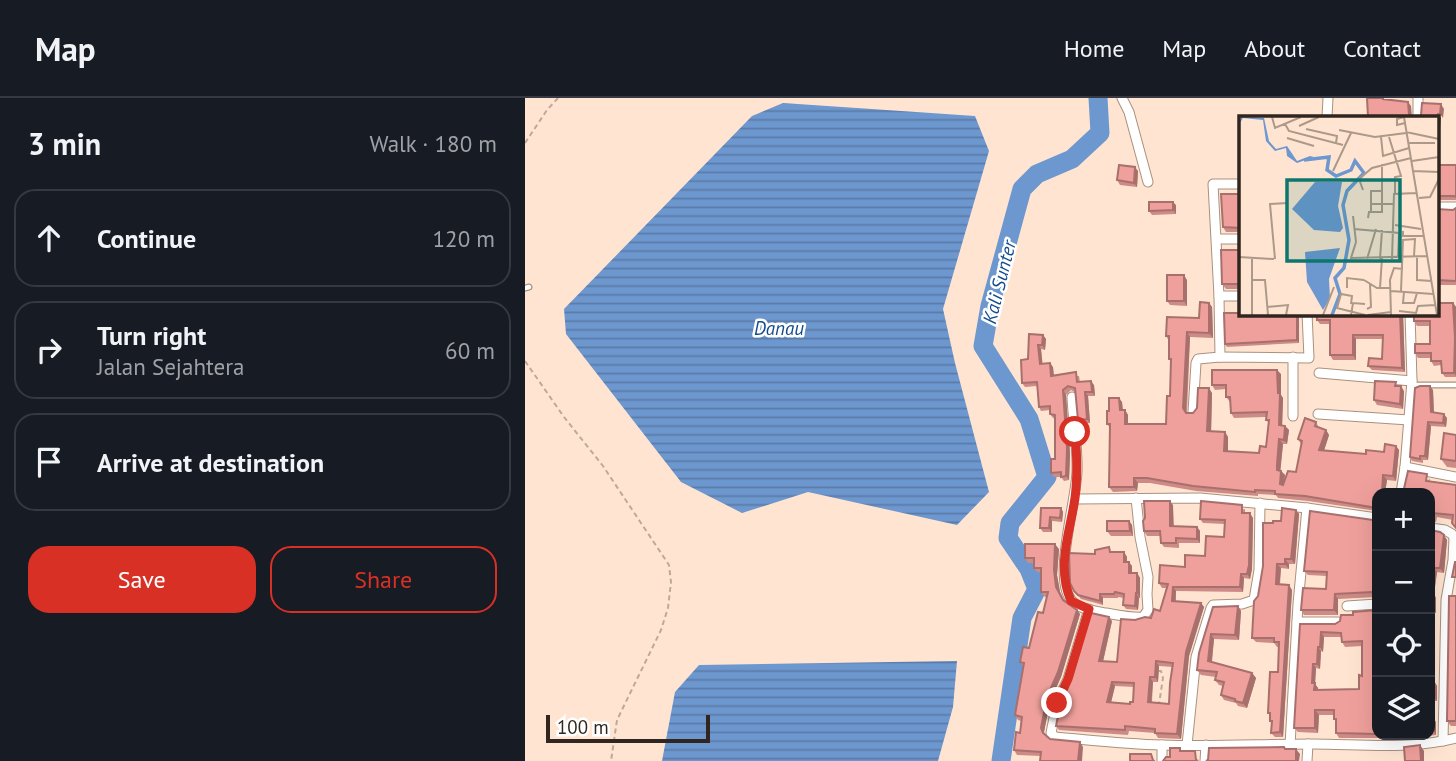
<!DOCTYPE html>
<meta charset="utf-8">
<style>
:root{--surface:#171b24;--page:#242831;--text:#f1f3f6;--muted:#9ea1a6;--line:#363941;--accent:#d93025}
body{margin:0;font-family:"PT Sans",sans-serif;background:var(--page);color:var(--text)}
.controls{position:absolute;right:21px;bottom:21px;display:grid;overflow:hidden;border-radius:14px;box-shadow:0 7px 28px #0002}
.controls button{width:63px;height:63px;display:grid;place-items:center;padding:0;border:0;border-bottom:2px solid var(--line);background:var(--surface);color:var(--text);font:35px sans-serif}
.scale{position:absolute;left:21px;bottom:18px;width:164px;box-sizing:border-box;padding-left:7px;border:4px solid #30261f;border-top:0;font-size:19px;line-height:24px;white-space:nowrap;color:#30261f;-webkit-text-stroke:5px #fff;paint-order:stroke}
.stop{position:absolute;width:21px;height:21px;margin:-16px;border:5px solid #d93025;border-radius:50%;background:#fff}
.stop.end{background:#d93025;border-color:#fff;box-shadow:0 2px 7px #0008}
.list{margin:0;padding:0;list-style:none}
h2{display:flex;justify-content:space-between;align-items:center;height:91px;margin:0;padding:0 28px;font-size:30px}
h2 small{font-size:23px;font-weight:400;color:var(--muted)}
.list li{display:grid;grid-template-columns:46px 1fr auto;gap:21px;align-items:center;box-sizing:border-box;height:98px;margin:0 14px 14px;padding:0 14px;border:2px solid var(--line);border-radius:21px}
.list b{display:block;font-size:26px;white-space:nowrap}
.list p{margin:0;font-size:23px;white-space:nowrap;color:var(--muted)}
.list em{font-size:23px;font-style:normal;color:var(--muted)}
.actions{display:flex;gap:14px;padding:21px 28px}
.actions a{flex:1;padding:16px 0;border:2px solid var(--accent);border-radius:21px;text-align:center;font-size:24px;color:var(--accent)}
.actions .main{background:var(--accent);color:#fff}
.icon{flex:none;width:38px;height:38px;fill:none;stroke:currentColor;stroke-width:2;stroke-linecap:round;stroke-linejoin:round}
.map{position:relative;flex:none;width:931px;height:663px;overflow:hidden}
header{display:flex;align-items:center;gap:42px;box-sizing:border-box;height:98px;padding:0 35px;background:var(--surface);border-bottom:2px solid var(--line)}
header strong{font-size:33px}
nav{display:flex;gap:38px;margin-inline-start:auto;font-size:24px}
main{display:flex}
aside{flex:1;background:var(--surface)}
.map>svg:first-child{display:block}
.water{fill:url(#water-rules)}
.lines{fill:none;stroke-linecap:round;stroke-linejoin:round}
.river{stroke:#6d97cf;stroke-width:19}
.service-casing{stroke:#a9917f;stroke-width:7}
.minor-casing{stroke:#a9917f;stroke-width:11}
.path{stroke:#bea999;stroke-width:2;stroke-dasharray:5 3.5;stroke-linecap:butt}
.service{stroke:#fff;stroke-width:4.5}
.minor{stroke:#fff;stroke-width:9}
.wall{fill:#ce8a86;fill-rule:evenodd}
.shaded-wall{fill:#a8706d}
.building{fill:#f0a09c;stroke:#a8706d;stroke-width:2;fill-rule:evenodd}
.route{stroke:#d93025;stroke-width:9}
.labels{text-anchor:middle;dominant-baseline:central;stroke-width:5;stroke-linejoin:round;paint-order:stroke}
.water-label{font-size:19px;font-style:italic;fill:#134b8e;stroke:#fff}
.inset-river{fill:none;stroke:#6d97cf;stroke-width:3.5}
.inset-road{fill:none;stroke:#ac998a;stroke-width:2}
.view{fill:#0f766e;fill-opacity:0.15;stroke:#0f766e;stroke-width:3.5}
.inset-edge{fill:none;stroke:#30261f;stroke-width:3.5}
</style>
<header>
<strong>Map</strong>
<nav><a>Home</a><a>Map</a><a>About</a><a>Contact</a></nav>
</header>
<main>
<aside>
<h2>3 min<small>Walk · 180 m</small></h2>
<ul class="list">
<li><svg class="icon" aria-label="ahead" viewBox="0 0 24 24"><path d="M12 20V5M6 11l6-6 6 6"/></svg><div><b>Continue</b></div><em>120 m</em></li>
<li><svg class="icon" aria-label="right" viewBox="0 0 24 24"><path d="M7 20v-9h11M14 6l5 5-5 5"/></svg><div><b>Turn right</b><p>Jalan Sejahtera</p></div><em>60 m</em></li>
<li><svg class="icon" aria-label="arrive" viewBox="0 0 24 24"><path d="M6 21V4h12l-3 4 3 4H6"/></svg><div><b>Arrive at destination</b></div></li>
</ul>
<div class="actions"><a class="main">Save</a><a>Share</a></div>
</aside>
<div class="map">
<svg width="931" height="663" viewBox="0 0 931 663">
<defs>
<pattern id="water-rules" width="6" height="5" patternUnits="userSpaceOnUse" patternTransform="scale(1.75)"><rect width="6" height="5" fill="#6d97cf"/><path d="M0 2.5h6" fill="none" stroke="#5a7ba7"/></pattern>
</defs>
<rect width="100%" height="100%" fill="#ffe5d1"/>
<!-- water -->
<g class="water">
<polygon points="258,5 450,18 464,53 418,211 430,265 464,394 432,427 283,394 217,415 156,384 41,236 39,211 227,18"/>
<polygon points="432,563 428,609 413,663 137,663 150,594 174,567"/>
</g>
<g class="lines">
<!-- river -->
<polyline class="river" points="476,663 497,520 512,491 504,471 483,440 485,425 522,379 504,321 458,248 465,208 497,91 512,76 547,61 575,35 573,0"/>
<defs>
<g id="service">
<polyline points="0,190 4,189"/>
<polyline points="887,287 931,287"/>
</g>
<g id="minor">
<polyline points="597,0 604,14 623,84"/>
<polyline points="802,19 803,0"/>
<polyline points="893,19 893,0"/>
<polyline points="912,109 931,109"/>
<polyline points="692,141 716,141"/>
<polyline points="694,198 716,198"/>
<polyline points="695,259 694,198 688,86 716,86"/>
<polyline points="768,259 768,318"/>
<polyline points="794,275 887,283"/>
<path d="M 547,299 C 548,324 553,349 552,374 C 551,404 528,479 546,502 C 553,511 570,513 581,515 C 593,517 605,520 618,519 L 623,512 L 622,496 L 623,479 L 615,439 L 611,400"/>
<polyline points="668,314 671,265 673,261 695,259 784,260 782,215"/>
<polyline points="793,316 884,322"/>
<polyline points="880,369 931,379"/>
<polyline points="876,395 880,369 887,283 885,215"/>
<polyline points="550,401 675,400 782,410 852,420"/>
<polyline points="905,430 920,432 927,436 929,440 928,462 921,502 918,643"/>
<polyline points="822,508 852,506"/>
<path d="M 564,511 L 543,581 L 532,605 L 526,635 L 530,639 C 565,642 601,646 637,647 C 687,649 737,646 787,646 C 834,646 885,652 931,640"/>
<polyline points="772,524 813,524"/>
<polyline points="662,647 671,559 686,510 688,507 717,506 729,502 734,472 735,405"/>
<polyline points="765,647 773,506 782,410"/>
<polyline points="637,663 637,647"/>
<polyline points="680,663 681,647"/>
<polyline points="782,663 783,646"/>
</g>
</defs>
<!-- service casing -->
<use href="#service" class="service-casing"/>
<!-- minor casing -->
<use href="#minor" class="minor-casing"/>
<!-- path -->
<g class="path">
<polyline points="0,45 22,12 33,0"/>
<polyline points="0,263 39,319 78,368 144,467 146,484 143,510 136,532 92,622 86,663"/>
<polyline points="633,573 636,573 638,580 634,606"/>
</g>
<!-- service -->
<use href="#service" class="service"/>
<!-- minor -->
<use href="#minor" class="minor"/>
</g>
<!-- wall -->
<g class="wall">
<rect x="912" y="67" width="19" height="35"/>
<polygon points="613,73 612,89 595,87 592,82"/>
<polygon points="716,96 716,134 701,134 698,129"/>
<polygon points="651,107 651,116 627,117 624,113"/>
<polygon points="931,110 931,187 913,187 913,203 915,205 928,205 931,209 931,279 920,279 917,275 916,267 909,268 906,263 906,260 893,260 890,255 905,246 905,228 892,228 889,223 912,215 912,111 928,112"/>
<polygon points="716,152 716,191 701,191 697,186"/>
<polygon points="662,182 662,208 645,207 642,203"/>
<polygon points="684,205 687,209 688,240 665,239 662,315 668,315 687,295 686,333 700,334 703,339 703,353 734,355 741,349 744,325 741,322 741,319 709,320 706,315 705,304 701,299 701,291 690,292 687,287 756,276 756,297 758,300 757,327 760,328 764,332 762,346 758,346 755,372 760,377 759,385 771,374 776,346 773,341 791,324 794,330 801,332 804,337 799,352 841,356 859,354 871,348 874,352 871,383 862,382 860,395 852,395 852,413 783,403 753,400 751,397 733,396 733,398 671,393 625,385 613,385 612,393 588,394 584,389 585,330 582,326 584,313 597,304 598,312 600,312 603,317 603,326 641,326 645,298 646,264 644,261 644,243 641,238 674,220"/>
<polygon points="772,215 774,218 774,245 702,249 700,246"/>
<polygon points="878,215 880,274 847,272 843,268 857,261 858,241 831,241 831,262 808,262 805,257 805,226 795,226 792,222"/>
<polygon points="518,237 521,241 520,252 516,251 517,265 528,269 529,277 554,278 555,284 569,287 570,298 563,298 565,325 556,326 553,322 550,294 546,292 541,297 545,356 544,382 539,383 536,379 529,379 526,375 530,361 530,321 528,320 525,316 525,312 516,313 514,309 512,288 500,289 497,285"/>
<polygon points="908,292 909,315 922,320 921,329 906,328 903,362 898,362 898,365 887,363 885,359"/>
<polygon points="879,293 878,311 852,307 849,302"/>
<polygon points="931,337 931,370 922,369 916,361"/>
<polygon points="905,381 905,383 931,387 928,422 912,419 911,424 905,423 905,395 878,395"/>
<polygon points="648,407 648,428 672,429 675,433 675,445 654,445 654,450 639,449 636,445 635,438 622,438 619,433"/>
<polygon points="516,410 536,410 538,414 537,424 527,423 527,434 518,434 515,430"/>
<path d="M 720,411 L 720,415 L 728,420 L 727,471 L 725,481 L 719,480 L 718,494 L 651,493 L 651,503 L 676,505 L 679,509 L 664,558 L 656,641 L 633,640 L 630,635 L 604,633 L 603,637 L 534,632 L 531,628 L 547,579 L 587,523 L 578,563 L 592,564 L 610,522 L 626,520 L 635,513 L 642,490 L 637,490 L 634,485 L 680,458 L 699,439 L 700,426 L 678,425 L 675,421 ZM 634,568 L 648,569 L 644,606 L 627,604 L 628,584 L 633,584 ZM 590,588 L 609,589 L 608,604 L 605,606 L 586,604 Z"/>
<polygon points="771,412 774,416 770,466 764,466 764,471 756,470 755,487 767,492 758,639 750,639 746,635 747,626 745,623 745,618 743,615 753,574 754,549 752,549 749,545 731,544 727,540 733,498 748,425 756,423"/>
<polygon points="852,421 852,499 813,501 813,517 779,517 776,512 801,491 802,478 783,477 779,473 848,422"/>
<polygon points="604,423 607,427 608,438 586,438 582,433"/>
<polygon points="905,432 922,442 919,475 912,474 909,496 911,500 911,515 908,515 905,562"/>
<polygon points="534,451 532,477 535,494 539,503 555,516 536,579 525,603 519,634 520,637 525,641 558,649 516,658 492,657 489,652 495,635 496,623 493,622 490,617 499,569 495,564 504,550 518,515 522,499 520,499 516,494 516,474 512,474 509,470 509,465 503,465 500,460"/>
<polygon points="588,454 599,454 602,459 602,464 607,468 607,475 612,475 615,480 615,500 614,500 613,512 601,511 598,507 599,500 593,499 593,500 578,500 578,507 556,501 549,493 570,456"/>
<polygon points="931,498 931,628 926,628 922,623"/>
<polygon points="713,508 716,513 714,542 689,541 687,565 727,575 731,580 722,610 713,608 711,605 699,602 696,597 698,588 694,587 690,582 691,579 676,577 672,572 688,509"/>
<path d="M 852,512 L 852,637 L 864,637 L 864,640 L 814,640 L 811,635 L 811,624 L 809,621 L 809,617 L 794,617 L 793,635 L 773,634 L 769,630 L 775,526 L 810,526 L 828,517 ZM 799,539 L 816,539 L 817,544 L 820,549 L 837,548 L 837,578 L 834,591 L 793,592 L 793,590 L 790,586 L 791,570 L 795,571 L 796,553 L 798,554 Z"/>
<polygon points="905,583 909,583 912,588 912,603 905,603"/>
<polygon points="905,620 911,624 911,637 883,640 880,637 905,637"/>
</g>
<!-- shaded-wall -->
<g class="shaded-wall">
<polygon points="883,4 886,8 887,19 884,17"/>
<polygon points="916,6 919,11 918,20 915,16"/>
<polygon points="913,16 916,20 912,64 912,29"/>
<polygon points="610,69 613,73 612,89 609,85"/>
<polygon points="648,104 651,107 651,116 648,112"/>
<polygon points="659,177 662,182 662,208 659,203"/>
<polygon points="684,205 687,209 688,240 684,235"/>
<polygon points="928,205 931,209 931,278 929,275"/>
<polygon points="772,215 774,218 774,245 772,242"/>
<polygon points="875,215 878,215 880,274 877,270"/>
<polygon points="662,234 665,239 661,314 658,310"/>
<polygon points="518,237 521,241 520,252 517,247"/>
<polygon points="828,237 831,241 831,262 828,257"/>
<polygon points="513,247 516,251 518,270 515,266"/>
<polygon points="525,265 528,269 529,282 526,278"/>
<polygon points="752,272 756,276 756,297 758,300 757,332 754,327"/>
<polygon points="566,283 569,287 570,298 567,294"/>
<polygon points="876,288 879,293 878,311 875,306"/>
<polygon points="905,288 908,292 909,318 906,314"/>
<polygon points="684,290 687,295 686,338 682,333"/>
<polygon points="538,292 541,297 545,356 544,382 541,378"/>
<polygon points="560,294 563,298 565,325 562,321"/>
<polygon points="594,300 597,304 598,317 595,312"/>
<polygon points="600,312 603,317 603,330 600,326"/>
<polygon points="919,316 922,320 921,329 918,325"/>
<polygon points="903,324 906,328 903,362 900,358"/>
<polygon points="760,328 764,332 762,346 759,342"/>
<polygon points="801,332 804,337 798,356 794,352"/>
<polygon points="700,334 703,339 703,358 699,353"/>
<polygon points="754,341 758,346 755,377 752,372"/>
<polygon points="871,348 874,352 871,383 868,378"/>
<polygon points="756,373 760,377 758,391 755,386"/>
<polygon points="858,377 862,382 860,395 857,395"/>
<polygon points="609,380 613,385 612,393 609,389"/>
<polygon points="645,403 648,407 649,432 645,428"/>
<polygon points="536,410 538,414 537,424 535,420"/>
<polygon points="771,412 774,416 770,466 766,461"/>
<polygon points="725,415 728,420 727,471 725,481 722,476"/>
<polygon points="525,419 527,423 527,434 524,430"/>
<polygon points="604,423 607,427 608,438 605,433"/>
<polygon points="672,429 675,433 675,445 672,441"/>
<polygon points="919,437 922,442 919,475 915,470"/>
<polygon points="530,446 534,451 532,477 535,494 541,507 531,489 529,472"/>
<polygon points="599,454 602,459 602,468 599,464"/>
<polygon points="760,461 764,466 764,471 760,466"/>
<polygon points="604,464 607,468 607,479 604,475"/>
<polygon points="752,466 756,470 754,491 751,486"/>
<polygon points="909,470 912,474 909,496 911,500 911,515 907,510 905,495"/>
<polygon points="612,475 615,480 615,500 612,495"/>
<polygon points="716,476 719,480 718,494 715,489"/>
<polygon points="764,487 767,492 758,639 755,634"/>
<polygon points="648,489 651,493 650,507 647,503"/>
<polygon points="611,495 614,500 613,512 610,508"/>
<polygon points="575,496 578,500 578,507 575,503"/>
<polygon points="810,496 813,501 813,517 809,512"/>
<polygon points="676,505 679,509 664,558 656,641 652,636 661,554"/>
<polygon points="713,508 716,513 714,542 710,537"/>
<polygon points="905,511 908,515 905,562"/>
<polygon points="552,512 555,516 536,579 525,603 519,634 521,640 516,630 522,599"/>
<polygon points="584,519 587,523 577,568 574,563"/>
<polygon points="796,534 799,539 798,554 795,549"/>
<polygon points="686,536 689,541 686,569 683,563"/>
<polygon points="793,549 796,553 795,571 792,566"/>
<polygon points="631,563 634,568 633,584 630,579"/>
<polygon points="788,566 791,570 790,586 793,590 793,596 787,585"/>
<polygon points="727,575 731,580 722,610 718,605"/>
<polygon points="625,579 628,584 626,608 623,604"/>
<polygon points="909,583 912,588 912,603 909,599"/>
<polygon points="587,584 590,588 585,609 582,604"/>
<polygon points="790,612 794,617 793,635 790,630"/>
<polygon points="908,620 911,624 911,637 908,632"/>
<polygon points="555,644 558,649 557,663 553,663"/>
<polygon points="895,647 899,653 899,663 896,663"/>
<polygon points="771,651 775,656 774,663 771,663"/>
</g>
<!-- building -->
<g class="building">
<polygon points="842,0 858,0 858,1 883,4 884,17 886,19 843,19"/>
<polygon points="897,5 916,6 915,16 913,16 912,29 912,19 895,19 896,17"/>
<polygon points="594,67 610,69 609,85 592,82"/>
<polygon points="912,67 931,67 931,99 929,98 912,98"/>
<polygon points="696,96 716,96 716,130 698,129"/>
<polygon points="624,104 648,104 648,112 624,113"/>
<polygon points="931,110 931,183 912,182 912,111 928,112"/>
<polygon points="696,152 716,152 716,186 697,186"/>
<rect x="642" y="177" width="17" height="26"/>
<polygon points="912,203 914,203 914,205 928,205 930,240 929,275 917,275 916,263 906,263 906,255 890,255 890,246 905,246 905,223 889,223 889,215 912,215"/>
<polygon points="675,204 684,205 684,235 662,234 658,310 661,315 668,315 672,310 673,290 684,290 682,333 700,334 699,353 734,355 735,348 741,349 744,322 741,322 742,314 706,315 705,299 701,299 701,287 687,287 687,272 752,272 753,295 755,295 754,327 760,328 759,342 754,341 752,367 752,372 756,373 755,386 758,387 763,373 771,374 777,343 773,341 780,320 791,324 790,328 801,332 794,352 841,356 841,352 859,354 860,346 871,348 868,378 858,377 857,395 858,395 852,395 852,410 780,398 750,396 750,393 730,392 730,394 668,388 622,380 609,380 609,389 584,389 585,326 582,326 582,313 584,313 584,300 594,300 595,312 600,312 600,326 641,326 642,298 645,298 646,261 644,261 644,238 641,238 642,219 674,220"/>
<polygon points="699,215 772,215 772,242 700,246"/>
<polygon points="792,215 875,215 877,270 843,268 844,260 857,261 858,237 828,237 828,257 805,257 805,222 792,222"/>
<polygon points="504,236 518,237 517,247 513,247 515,266 525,265 526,278 551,274 552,284 566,283 567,294 560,294 562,321 553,322 550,290 543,288 538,292 542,351 541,378 536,379 536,374 526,375 526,361 530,361 530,317 525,316 525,308 514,309 512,284 497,285 496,262 503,261"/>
<polygon points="850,283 871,284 870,288 876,288 875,306 849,302"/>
<polygon points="895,288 905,288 906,314 919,316 918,325 903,324 900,358 895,358 895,361 885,359 890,290"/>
<polygon points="919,335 931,337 931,363 916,361"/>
<polygon points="883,373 902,376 901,383 931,387 931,430 927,425 928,417 908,415 908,419 905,419 905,395 878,395"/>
<polygon points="619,403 645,403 645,428 672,429 672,441 651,440 651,445 636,445 635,433 619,433 618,423 620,420"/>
<path d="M 676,403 L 717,407 L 717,415 L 725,415 L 724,467 L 722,476 L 716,476 L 715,489 L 648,489 L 647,503 L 676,505 L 661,554 L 652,636 L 630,635 L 630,631 L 600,628 L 600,632 L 531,628 L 536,603 L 547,579 L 566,515 L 584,519 L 574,563 L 592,564 L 596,521 L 610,522 L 620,519 L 626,520 L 629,511 L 635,513 L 643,486 L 634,485 L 635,467 L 660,469 L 660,457 L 680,458 L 681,438 L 699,439 L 700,422 L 675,421 ZM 631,563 L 648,565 L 645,585 L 644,606 L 623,604 L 625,579 L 630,579 ZM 587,584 L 609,585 L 608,604 L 605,604 L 605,606 L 582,604 Z"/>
<polygon points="516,410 536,410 535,420 525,419 524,430 515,430"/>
<polygon points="757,410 771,412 766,461 760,461 760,466 752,466 751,486 764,487 755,634 746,635 747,623 745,623 745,615 743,615 745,574 753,574 754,544 749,544 749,540 727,540 729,503 733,498 738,468 738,425 748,425 748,423 756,423"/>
<polygon points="785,413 848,422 852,421 852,495 848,494 810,496 809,512 776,512 778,490 801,491 802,474 779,473"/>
<polygon points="582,423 604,423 605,433 582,433"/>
<polygon points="905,432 915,434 919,437 915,470 909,470 905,495"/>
<polygon points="500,446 530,446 529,472 531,489 538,502 552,512 533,574 522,599 516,630 518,635 525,641 555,644 553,663 515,663 516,654 489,652 491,634 495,635 497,619 490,617 499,565 495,564 498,549 504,550 513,514 518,515 523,494 516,494 516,470 509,470 509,460 500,460"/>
<polygon points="584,449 585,454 599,454 599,464 604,464 604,475 612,475 612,495 611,495 610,508 598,507 599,496 590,494 589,496 575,496 575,503 553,497 549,493 545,485 544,455 570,456 570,452"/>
<polygon points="930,464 931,464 931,479 927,479"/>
<polygon points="905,495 908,495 907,510 905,510"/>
<polygon points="924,498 931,498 931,623 922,623"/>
<polygon points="713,508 710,537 686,536 683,563 727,575 718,605 710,603 710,601 696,597 699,584 690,582 692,574 672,572 674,555 688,509"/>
<path d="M 852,512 L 852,636 L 811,635 L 811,621 L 809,621 L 809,612 L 790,612 L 790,630 L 769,630 L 775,526 L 810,526 L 815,523 L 816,517 L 828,517 L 828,514 ZM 796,534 L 816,535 L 817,544 L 837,543 L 837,578 L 834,577 L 834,591 L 789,592 L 790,585 L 787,585 L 788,566 L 792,566 L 793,549 L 795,549 Z"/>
<rect x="905" y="583" width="4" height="16"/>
<polygon points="905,620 908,620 908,632 905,633"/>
<polygon points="895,647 896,663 880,663 879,649"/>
<polygon points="759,649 760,651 771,651 771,663 681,663 683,662 684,650"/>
<polygon points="645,650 655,650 655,653 670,653 671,662 673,663 638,663 641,659 645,659"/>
<polygon points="605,656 626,656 628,662 629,663 605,663"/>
</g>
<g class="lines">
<!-- route -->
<path class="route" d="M 532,605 L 543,581 L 564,511 L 546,503 C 531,468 545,435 550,400 C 553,377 552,356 550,334"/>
</g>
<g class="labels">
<!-- water labels -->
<g class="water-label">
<text transform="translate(474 184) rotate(-76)">Kali Sunter</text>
<text x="254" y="230">Danau</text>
</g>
</g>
<!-- overview -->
<g transform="translate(714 18)">
<rect width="200" height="200" fill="#ffe5d1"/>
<path d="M 2,1 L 25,2 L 30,25 L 37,33 L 48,30 L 58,45 L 71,40 L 75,41 L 58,47 L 48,40 L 47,32 L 36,35 L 27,25 L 24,4 L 4,2 L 1,7 ZM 76,66 L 103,66 L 99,90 L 104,112 L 101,116 L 75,114 L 53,93 ZM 101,132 L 90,163 L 91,182 L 84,194 L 68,166 L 66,136 Z" fill="#6d97cf"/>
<path class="inset-river" d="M 65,44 L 90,41 L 88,54 L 97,60 L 112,54 L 116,45 L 125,57 L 108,75 L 104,89 L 110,124 L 105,152 L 96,162 L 101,178 L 93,199"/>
<path class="inset-road" d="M 33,1 L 36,12 L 62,1M 165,1 L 158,3 L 158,9 L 166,7M 165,1 L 198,199M 46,8 L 50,15 L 104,29M 60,10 L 80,1M 67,13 L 98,20 L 97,27M 100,14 L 136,21 L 167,17M 167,16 L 200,23M 142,21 L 144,40 L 170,32M 150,21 L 162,60 L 156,61 L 156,77M 48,22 L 75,30M 169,27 L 196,27M 173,45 L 200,41M 94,55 L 112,17M 174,55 L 200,56M 124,74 L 120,63 L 133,52 L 172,42M 180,82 L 191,81 L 200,63M 132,88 L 154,88M 132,96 L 132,75 L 143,75M 114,100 L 117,126M 129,102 L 130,96 L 143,96 L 143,48M 156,109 L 182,113M 115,113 L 160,117 L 159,142M 164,115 L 164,120 L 185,120M 163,124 L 176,123 L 175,140M 117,126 L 112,142 L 189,140M 178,140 L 178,164 L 193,165M 0,141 L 35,143M 13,142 L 13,199M 36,143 L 31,88 L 49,87M 128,143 L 137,113M 141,143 L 143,114M 153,143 L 155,78 L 177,77M 13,164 L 26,164 L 29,199M 125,164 L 138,172 L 151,172M 108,172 L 108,162 L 125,164M 141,172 L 143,142M 152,175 L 194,178M 162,175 L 164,124M 165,176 L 164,187 L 175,187 L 178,177M 112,188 L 113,180 L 102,178 L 98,192 L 126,199M 28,191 L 49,189 L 47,199M 128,193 L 132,191 L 131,168M 160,195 L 177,197 L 179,190 L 196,189M 84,199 L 95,171M 112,199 L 114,187 L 126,188M 129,199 L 152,196M 152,199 L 151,164 L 155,152 L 164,153"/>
<path class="view" d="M 48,64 L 161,64 L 161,145 L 48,145 Z"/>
<rect width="200" height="200" class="inset-edge"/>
</g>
</svg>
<div class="controls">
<button>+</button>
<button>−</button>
<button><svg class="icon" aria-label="locate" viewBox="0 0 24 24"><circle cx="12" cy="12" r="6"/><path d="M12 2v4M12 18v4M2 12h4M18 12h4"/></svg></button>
<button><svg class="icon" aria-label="layers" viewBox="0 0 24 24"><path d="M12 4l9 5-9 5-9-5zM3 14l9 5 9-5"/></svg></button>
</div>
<div class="scale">100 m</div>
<div class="stop" style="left:550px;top:334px"></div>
<div class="stop end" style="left:532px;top:605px"></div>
</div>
</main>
